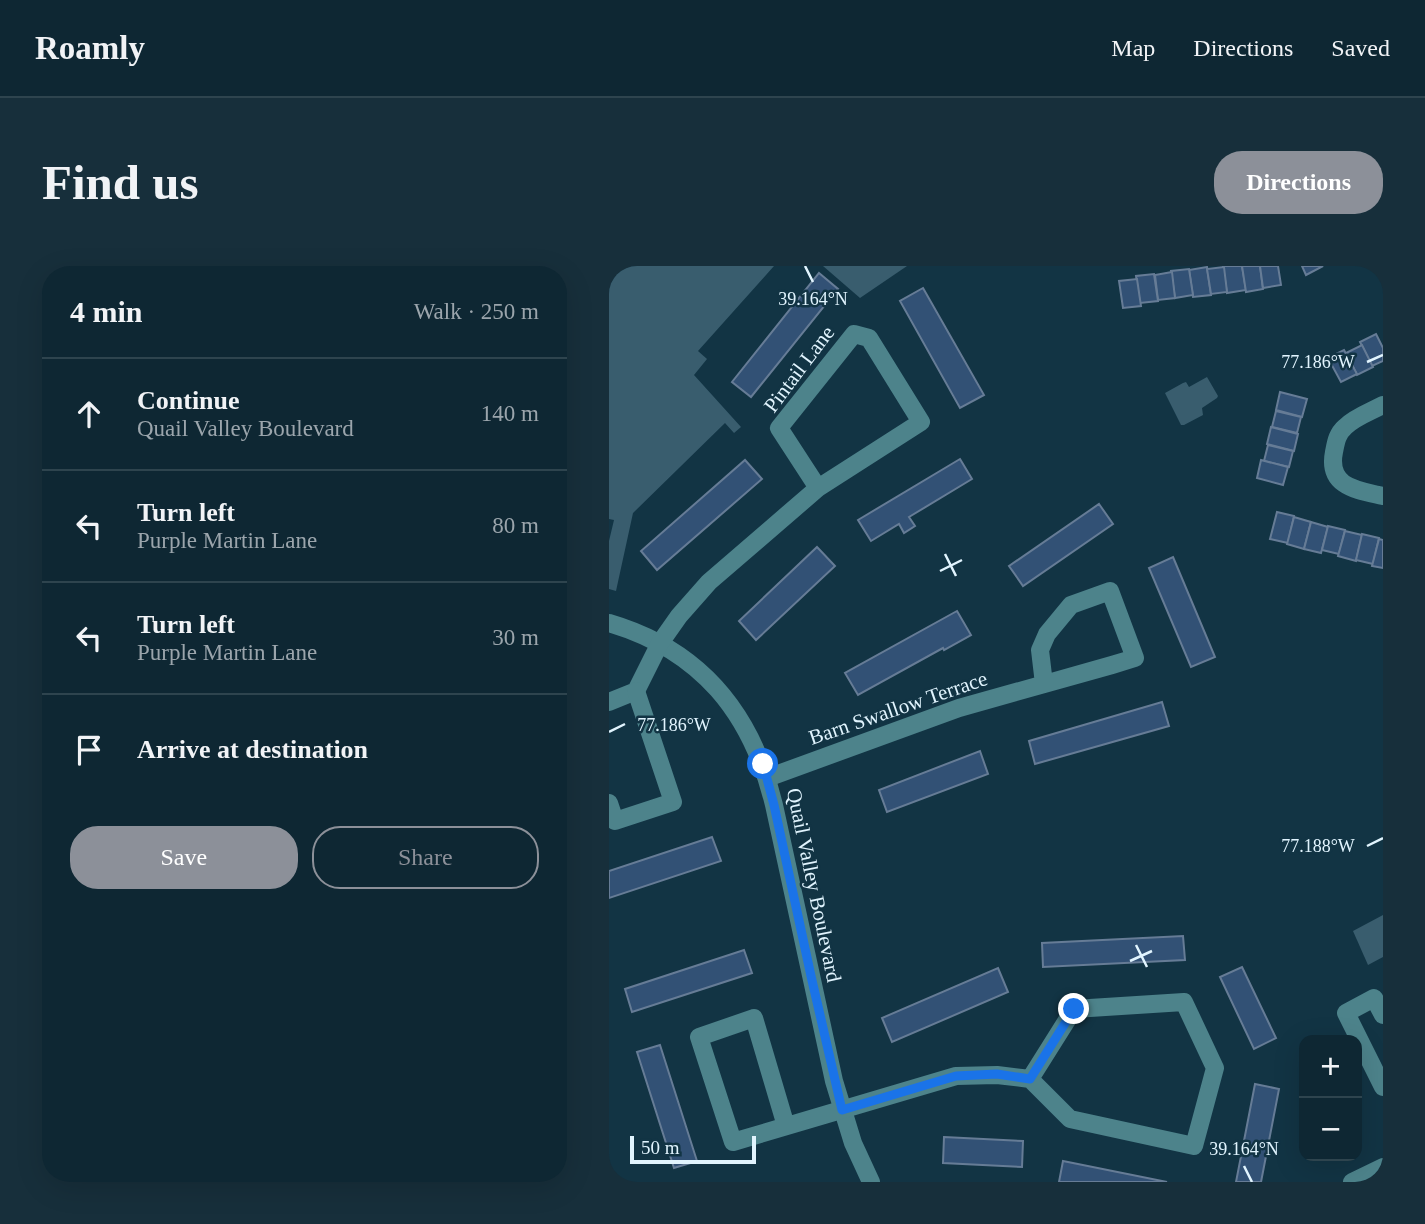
<!DOCTYPE html>
<meta charset="utf-8">
<style>
:root{--surface:#0e2733;--page:#172f3b;--text:#f1f3f6;--muted:#9ba5ac;--line:#2e444e;--accent:#8c9099}
body{margin:0;font-family:Georgia,serif;background:var(--page);color:var(--text)}
.controls{position:absolute;right:21px;bottom:21px;display:grid;overflow:hidden;border-radius:14px;box-shadow:0 7px 28px #0002}
.controls button{width:63px;height:63px;display:grid;place-items:center;padding:0;border:0;border-bottom:2px solid var(--line);background:var(--surface);color:var(--text);font:35px sans-serif}
.scale{position:absolute;left:21px;bottom:18px;width:126px;box-sizing:border-box;padding-left:7px;border:4px solid #e1f4fe;border-top:0;font-size:19px;line-height:24px;white-space:nowrap;color:#e1f4fe;-webkit-text-stroke:5px #123444;paint-order:stroke}
.stop{position:absolute;width:21px;height:21px;margin:-16px;border:5px solid #1a73e8;border-radius:50%;background:#fff}
.stop.end{background:#1a73e8;border-color:#fff;box-shadow:0 2px 7px #0008}
.list{margin:0;padding:0;list-style:none}
h2{display:flex;justify-content:space-between;align-items:center;height:91px;margin:0;padding:0 28px;font-size:30px}
h2 small{font-size:23px;font-weight:400;color:var(--muted)}
.list li{display:grid;grid-template-columns:46px 1fr auto;gap:21px;align-items:center;box-sizing:border-box;height:112px;padding:0 28px;border-top:2px solid var(--line)}
.list b{display:block;font-size:26px;white-space:nowrap}
.list p{margin:0;font-size:23px;white-space:nowrap;color:var(--muted)}
.list em{font-size:23px;font-style:normal;color:var(--muted)}
.actions{display:flex;gap:14px;padding:21px 28px}
.actions a{flex:1;padding:16px 0;border:2px solid var(--accent);border-radius:28px;text-align:center;font-size:24px;color:var(--accent)}
.actions .main{background:var(--accent);color:#fff}
.icon{flex:none;width:38px;height:38px;fill:none;stroke:currentColor;stroke-width:2;stroke-linecap:round;stroke-linejoin:round}
.map{position:relative;flex:none;width:774px;height:916px;overflow:hidden;border-radius:28px}
header{display:flex;align-items:center;gap:42px;box-sizing:border-box;height:98px;padding:0 35px;background:var(--surface);border-bottom:2px solid var(--line)}
header strong{font-size:33px}
nav{display:flex;gap:38px;margin-inline-start:auto;font-size:24px}
.intro{display:flex;align-items:center;justify-content:space-between;box-sizing:border-box;height:168px;padding:0 42px}
h1{margin:0;font-size:49px}
.button{padding:18px 32px;border-radius:28px;background:var(--accent);color:#fff;font-size:24px;font-weight:700}
main{display:flex;gap:42px;padding:0 42px}
aside{flex:1;background:var(--surface);border-radius:28px;box-shadow:0 7px 28px #0002}
.map>svg:first-child{display:block}
.green{fill:#395d6e}
.building{fill:#325175;stroke:#667c96;stroke-width:2}
.lines{fill:none;stroke-linecap:round;stroke-linejoin:round}
.minor{stroke:#4d838b;stroke-width:18}
.route{stroke:#1a73e8;stroke-width:9}
.ticks{fill:none;stroke:#e1f4fe;stroke-width:2.5}
.labels{text-anchor:middle;dominant-baseline:central;stroke-width:5;stroke-linejoin:round;paint-order:stroke}
.street-label{font-size:21px;fill:#e1f4fe;stroke:#123444}
.ticks-label{font-size:18px;text-anchor:middle;fill:#e1f4fe;stroke:#123444;stroke-width:5;stroke-linejoin:round;paint-order:stroke}
</style>
<header>
<strong>Roamly</strong>
<nav><a>Map</a><a>Directions</a><a>Saved</a></nav>
</header>
<div class="intro"><h1>Find us</h1><a class="button">Directions</a></div>
<main>
<aside>
<h2>4 min<small>Walk · 250 m</small></h2>
<ul class="list">
<li><svg class="icon" aria-label="ahead" viewBox="0 0 24 24"><path d="M12 20V5M6 11l6-6 6 6"/></svg><div><b>Continue</b><p>Quail Valley Boulevard</p></div><em>140 m</em></li>
<li><svg class="icon" aria-label="left" viewBox="0 0 24 24"><path d="M17 20v-9H6M10 6l-5 5 5 5"/></svg><div><b>Turn left</b><p>Purple Martin Lane</p></div><em>80 m</em></li>
<li><svg class="icon" aria-label="left" viewBox="0 0 24 24"><path d="M17 20v-9H6M10 6l-5 5 5 5"/></svg><div><b>Turn left</b><p>Purple Martin Lane</p></div><em>30 m</em></li>
<li><svg class="icon" aria-label="arrive" viewBox="0 0 24 24"><path d="M6 21V4h12l-3 4 3 4H6"/></svg><div><b>Arrive at destination</b></div></li>
</ul>
<div class="actions"><a class="main">Save</a><a>Share</a></div>
</aside>
<div class="map">
<svg width="774" height="916" viewBox="0 0 774 916">
<rect width="100%" height="100%" fill="#123444"/>
<!-- green -->
<g class="green">
<polygon points="0,0 165,0 89,85 98,93 85,109 132,161 125,167 116,157 24,247 7,325 0,323 0,275 5,254 0,253"/>
<polygon points="214,0 298,0 251,32"/>
<polygon points="598,111 609,130 608,132 593,142 594,149 575,159 572,159 556,127 574,117 577,116 580,121"/>
<polygon points="774,649 774,691 759,699 744,665"/>
</g>
<!-- building -->
<g class="building">
<polygon points="614,0 633,0 637,24 618,27"/>
<polygon points="633,0 651,0 654,23 637,26"/>
<polygon points="651,0 669,0 672,19 654,22"/>
<polygon points="693,0 714,0 697,9"/>
<polygon points="598,1 602,29 584,31 580,4"/>
<polygon points="615,1 618,26 602,28 598,3"/>
<polygon points="580,3 584,29 566,32 562,5"/>
<polygon points="563,6 566,32 549,34 546,9"/>
<polygon points="210,7 229,23 142,131 123,116"/>
<polygon points="545,8 549,35 531,37 527,10"/>
<polygon points="528,13 532,40 514,42 510,15"/>
<polygon points="314,22 375,129 351,142 291,35"/>
<polygon points="767,68 774,82 774,95 763,100 751,76"/>
<polygon points="753,79 764,101 748,109 737,87"/>
<polygon points="735,84 748,108 732,116 719,92"/>
<polygon points="671,126 698,133 693,151 667,144"/>
<polygon points="667,145 692,151 688,167 663,161"/>
<polygon points="662,161 689,168 685,185 658,178"/>
<polygon points="659,179 684,185 680,201 655,195"/>
<polygon points="351,193 363,213 300,251 306,260 295,267 290,258 262,275 249,254"/>
<polygon points="136,194 153,213 48,304 32,285"/>
<polygon points="652,194 679,201 674,219 648,212"/>
<polygon points="490,238 504,258 414,320 400,300"/>
<polygon points="668,246 685,250 679,277 661,273"/>
<polygon points="685,251 702,256 695,283 678,278"/>
<polygon points="702,256 719,261 712,287 695,283"/>
<polygon points="719,260 736,264 730,288 713,284"/>
<polygon points="736,265 753,269 747,295 729,290"/>
<polygon points="753,268 770,272 764,298 747,294"/>
<polygon points="770,273 774,274 774,302 763,300"/>
<polygon points="208,281 226,300 147,374 130,355"/>
<polygon points="564,291 606,391 582,401 540,302"/>
<polygon points="348,345 362,369 335,384 334,382 249,429 236,407"/>
<polygon points="553,436 560,460 426,498 420,475"/>
<polygon points="371,485 379,508 278,546 270,524"/>
<polygon points="103,571 112,595 0,632 0,605"/>
<polygon points="574,670 576,694 434,701 433,677"/>
<polygon points="135,684 143,707 23,746 16,723"/>
<polygon points="633,701 667,772 645,783 611,711"/>
<polygon points="389,702 399,726 283,776 273,752"/>
<polygon points="51,779 88,895 65,902 28,786"/>
<polygon points="646,818 670,823 652,916 627,916"/>
<polygon points="335,871 414,875 413,901 334,897"/>
<polygon points="454,895 558,916 450,916"/>
</g>
<g class="lines">
<!-- minor -->
<g class="minor">
<path d="M 774,139 C 761,146 746,151 736,161 C 728,168 727,176 725,186 C 718,221 748,224 774,230"/>
<path d="M 0,357 C 92,384 143,447 165,539 L 225,815 L 244,877 L 262,916"/>
<polyline points="0,436 27,425 51,377 70,350 100,316 209,222 312,156 260,72 245,68 170,162 209,222"/>
<polyline points="158,512 350,442 503,399 526,392 501,325 462,339 438,368 431,384 435,418"/>
<polyline points="0,537 6,555 64,536 27,425"/>
<polyline points="774,749 765,732 737,747 774,821"/>
<polyline points="177,860 145,752 90,771 124,876 347,810 388,809 421,813 461,853 585,880 606,802 575,736 465,743 421,813"/>
<polyline points="743,916 774,901"/>
</g>
</g>
<g class="lines">
<!-- route -->
<polyline class="route" points="154,498 165,539 202,710 233,844 347,810 388,808 421,813 465,743"/>
</g>
<!-- ticks -->
<path class="ticks" d="M 196,0 L 204,16M 758,96 L 774,89M 336,288 L 347,310M 331,305 L 353,294M 0,466 L 16,458M 758,580 L 774,572M 527,679 L 538,701M 521,695 L 543,685M 635,900 L 643,916"/>
<g class="labels">
<!-- street labels -->
<g class="street-label">
<text transform="translate(190 103) rotate(-53)">Pintail Lane</text>
<text transform="translate(289 442) rotate(-19)">Barn Swallow Terrace</text>
<text transform="translate(205 619) rotate(78)">Quail Valley Boulevard</text>
</g>
</g>
<g class="ticks-label">
<text x="204" y="39">39.164°N</text>
<text x="709" y="102">77.186°W</text>
<text x="65" y="465">77.186°W</text>
<text x="709" y="586">77.188°W</text>
<text x="635" y="889">39.164°N</text>
</g>
</svg>
<div class="controls">
<button>+</button>
<button>−</button>
</div>
<div class="scale">50 m</div>
<div class="stop" style="left:154px;top:498px"></div>
<div class="stop end" style="left:465px;top:743px"></div>
</div>
</main>
